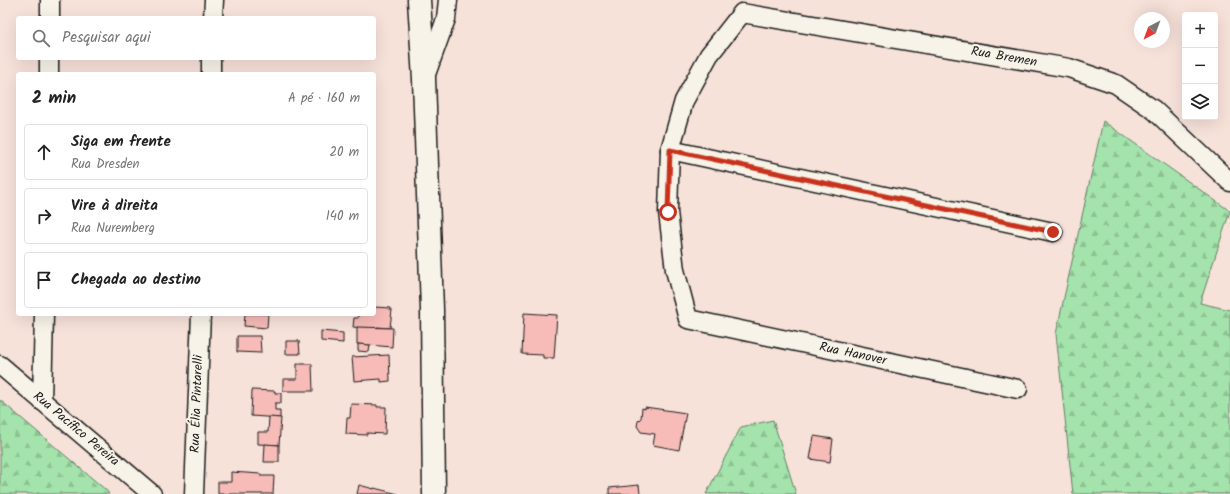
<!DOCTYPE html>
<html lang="pt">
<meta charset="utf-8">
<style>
:root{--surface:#fff;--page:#f2f2f2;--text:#222;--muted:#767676;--line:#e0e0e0}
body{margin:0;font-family:Kalam,sans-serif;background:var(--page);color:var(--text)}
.controls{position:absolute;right:12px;top:12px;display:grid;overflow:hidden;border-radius:4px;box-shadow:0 4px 16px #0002}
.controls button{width:36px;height:36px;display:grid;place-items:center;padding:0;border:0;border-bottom:1px solid var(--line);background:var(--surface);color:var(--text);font:20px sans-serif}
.compass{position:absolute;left:1134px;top:12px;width:36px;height:36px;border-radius:50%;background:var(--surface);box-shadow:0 4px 16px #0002;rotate:221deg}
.stop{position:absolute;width:12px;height:12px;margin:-9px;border:3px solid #c8321e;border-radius:50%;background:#fff}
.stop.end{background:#c8321e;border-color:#fff;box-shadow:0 1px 4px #0008}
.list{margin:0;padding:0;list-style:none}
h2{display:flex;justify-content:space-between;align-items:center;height:52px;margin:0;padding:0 16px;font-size:17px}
h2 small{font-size:13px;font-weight:400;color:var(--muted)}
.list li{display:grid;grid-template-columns:26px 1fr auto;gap:12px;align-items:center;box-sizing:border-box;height:56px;margin:0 8px 8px;padding:0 8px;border:1px solid var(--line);border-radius:4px}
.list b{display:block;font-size:15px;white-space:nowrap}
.list p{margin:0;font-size:13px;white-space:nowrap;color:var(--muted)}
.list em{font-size:13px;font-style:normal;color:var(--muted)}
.icon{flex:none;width:22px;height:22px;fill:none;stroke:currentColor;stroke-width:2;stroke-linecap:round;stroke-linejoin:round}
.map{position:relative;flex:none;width:1230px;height:494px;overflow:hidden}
.search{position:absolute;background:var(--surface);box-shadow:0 4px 16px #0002;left:16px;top:16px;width:360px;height:44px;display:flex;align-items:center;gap:10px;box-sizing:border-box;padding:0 14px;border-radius:4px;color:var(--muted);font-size:15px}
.panel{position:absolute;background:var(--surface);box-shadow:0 4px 16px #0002;left:16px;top:72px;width:360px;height:244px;border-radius:4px}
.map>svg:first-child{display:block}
.forest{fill:url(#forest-firs);stroke:#608064}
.building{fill:#f7bbb8;stroke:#1c1c1c}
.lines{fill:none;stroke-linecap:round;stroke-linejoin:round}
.minor-casing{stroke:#1c1c1c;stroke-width:21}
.secondary-casing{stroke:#1c1c1c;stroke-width:25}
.minor{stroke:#f7f3e8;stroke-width:18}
.secondary{stroke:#f7f3e8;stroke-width:22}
.route{stroke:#c8321e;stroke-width:5}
.labels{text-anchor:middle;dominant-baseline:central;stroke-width:4;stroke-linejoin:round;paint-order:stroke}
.street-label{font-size:13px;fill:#1c1c1c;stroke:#f7f3e8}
</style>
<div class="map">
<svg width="1230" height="494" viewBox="0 0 1230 494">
<defs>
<pattern id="forest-firs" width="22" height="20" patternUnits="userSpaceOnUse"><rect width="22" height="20" fill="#a4e3ab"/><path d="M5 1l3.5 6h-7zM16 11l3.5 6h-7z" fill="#8dc293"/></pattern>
</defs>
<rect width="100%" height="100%" fill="#f7e2da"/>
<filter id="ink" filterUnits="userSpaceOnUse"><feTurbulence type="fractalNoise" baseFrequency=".025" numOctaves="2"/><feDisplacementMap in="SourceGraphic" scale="8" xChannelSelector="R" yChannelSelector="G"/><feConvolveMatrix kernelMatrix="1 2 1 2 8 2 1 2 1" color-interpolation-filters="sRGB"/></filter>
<g filter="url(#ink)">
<!-- forest -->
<g class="forest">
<polygon points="1103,121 1230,211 1200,303 1230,310 1230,494 1073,494 1056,334"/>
<polygon points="0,400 107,491 109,494 0,494"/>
<polygon points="773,420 796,494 706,494 741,427"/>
</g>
<!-- building -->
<g class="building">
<polygon points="374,307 390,308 390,310 392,310 390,328 377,327 376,329 353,327 354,318 358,318 358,314 374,314"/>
<polygon points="524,313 557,315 554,358 543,358 543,355 522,354"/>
<polygon points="245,314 268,314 267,328 244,326"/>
<polygon points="357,327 393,328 392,347 357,344"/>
<polygon points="321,331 343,333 343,343 321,341"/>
<polygon points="237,336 260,336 261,353 237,352"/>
<polygon points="286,341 299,341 300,354 286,354"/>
<polygon points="358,344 370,345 369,352 358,351"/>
<polygon points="389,355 390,381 381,382 381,379 354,381 352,357"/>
<polygon points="297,364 312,364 313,391 283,391 283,379 297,379"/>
<polygon points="252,390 275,391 275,393 281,393 281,403 275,403 275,410 280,410 280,418 251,416"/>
<polygon points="351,404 377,405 377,407 386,407 385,434 367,433 367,435 346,434 347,418 350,418"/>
<polygon points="645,407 686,413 679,450 653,445 655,434 641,432 637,426 638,421 641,418 642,408 645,409"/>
<polygon points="269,417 281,418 279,445 258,444 258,432 268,432"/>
<polygon points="814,436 833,439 830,462 810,459"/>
<polygon points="265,444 279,445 279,462 264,462"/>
<polygon points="231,472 261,474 261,476 274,476 273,494 218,494 218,482 231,482"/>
<polygon points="359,485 374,489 374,488 398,494 357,494"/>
<polygon points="639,485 640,494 609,494 609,488"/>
</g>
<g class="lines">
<defs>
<g id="minor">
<polyline points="50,18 50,0"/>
<polyline points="213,18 214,0"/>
<polyline points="49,74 49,58"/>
<polyline points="211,74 211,58"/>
<polyline points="425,77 446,19 448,0"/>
<polyline points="670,150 1053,232"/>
<polyline points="0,365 152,494"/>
<polyline points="1018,389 688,319 675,270 668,212 670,150 684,101 709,55 742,13 1069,68 1116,84 1154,110 1230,182"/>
<polyline points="42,401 44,314"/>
<polyline points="194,494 201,314"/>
</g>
<polyline id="secondary" points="419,0 424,79 432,310 434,494"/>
</defs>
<!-- minor casing -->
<use href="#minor" class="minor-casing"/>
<!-- secondary casing -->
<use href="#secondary" class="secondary-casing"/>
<!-- minor -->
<use href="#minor" class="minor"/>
<!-- secondary -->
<use href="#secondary" class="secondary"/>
</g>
</g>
<g class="lines" filter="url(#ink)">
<!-- route -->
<polyline class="route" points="668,212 670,150 1053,232"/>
</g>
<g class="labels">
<!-- street labels -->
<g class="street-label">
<text transform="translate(1004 57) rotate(10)">Rua Bremen</text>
<text transform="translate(853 354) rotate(12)">Rua Hanover</text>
<text transform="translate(197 404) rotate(-88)">Rua Élia Pintarelli</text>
<text transform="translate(76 429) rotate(40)">Rua Pacífico Pereira</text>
</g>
</g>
</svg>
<div class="controls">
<button>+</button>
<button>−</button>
<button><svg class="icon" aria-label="layers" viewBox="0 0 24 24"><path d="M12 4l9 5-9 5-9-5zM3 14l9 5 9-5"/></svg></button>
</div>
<svg class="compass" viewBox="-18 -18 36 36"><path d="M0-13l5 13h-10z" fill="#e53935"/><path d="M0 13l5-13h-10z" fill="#767676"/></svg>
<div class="stop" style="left:668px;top:212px"></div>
<div class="stop end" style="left:1053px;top:232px"></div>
<div class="search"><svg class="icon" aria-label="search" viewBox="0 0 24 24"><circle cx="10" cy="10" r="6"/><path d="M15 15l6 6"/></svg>Pesquisar aqui</div>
<section class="panel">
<h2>2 min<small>A pé · 160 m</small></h2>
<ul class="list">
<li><svg class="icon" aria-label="ahead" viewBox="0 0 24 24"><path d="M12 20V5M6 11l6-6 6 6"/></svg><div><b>Siga em frente</b><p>Rua Dresden</p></div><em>20 m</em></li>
<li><svg class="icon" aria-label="right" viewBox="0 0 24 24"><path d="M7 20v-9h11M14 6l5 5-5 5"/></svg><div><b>Vire à direita</b><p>Rua Nuremberg</p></div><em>140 m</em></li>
<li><svg class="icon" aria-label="arrive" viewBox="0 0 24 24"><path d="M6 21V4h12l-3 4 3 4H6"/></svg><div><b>Chegada ao destino</b></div></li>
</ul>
</section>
</div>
